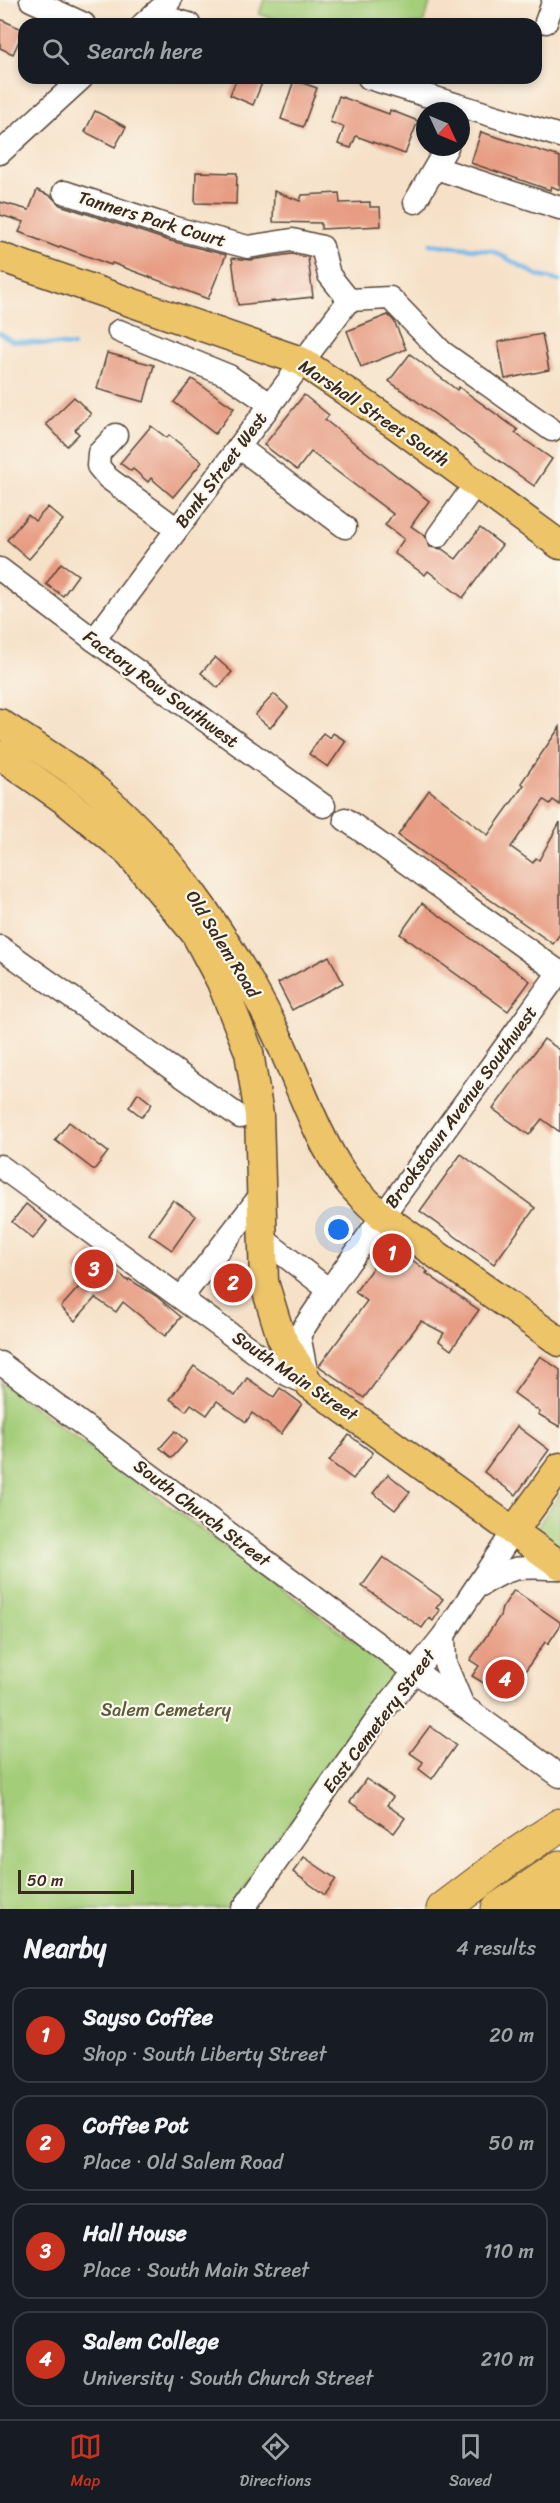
<!DOCTYPE html>
<meta charset="utf-8">
<style>
:root{--surface:#171b24;--page:#20242c;--text:#f1f3f6;--muted:#9ea1a6;--line:#363941;--accent:#c8321e}
body{margin:0;font-family:Sriracha,sans-serif;background:var(--page);color:var(--text)}
.compass{position:absolute;left:416px;top:102px;width:54px;height:54px;border-radius:50%;background:var(--surface);box-shadow:0 3px 9px #0003;rotate:134deg}
.scale{position:absolute;left:18px;bottom:15px;width:116px;box-sizing:border-box;padding-left:6px;border:3px solid #3b2a1e;border-top:0;font-size:16px;line-height:21px;white-space:nowrap;color:#3b2a1e;-webkit-text-stroke:4px #fbf7ec;paint-order:stroke}
.you{position:absolute;left:339px;top:1230px;width:21px;height:21px;margin:-15px;border:4px solid #fff;border-radius:50%;background:#1a73e8;box-shadow:0 0 0 9px #1a73e833}
.badge{display:grid;place-items:center;width:39px;height:39px;border-radius:50%;background:var(--accent);color:#fff;font-size:20px;font-weight:700}
.pin{position:absolute;translate:-50% -50%;border:3px solid #fff;box-shadow:0 2px 6px #0006}
.list{margin:0;padding:0;list-style:none}
h2{display:flex;justify-content:space-between;align-items:center;height:78px;margin:0;padding:0 24px;font-size:26px}
h2 small{font-size:20px;font-weight:400;color:var(--muted)}
.list li{display:grid;grid-template-columns:39px 1fr auto;gap:18px;align-items:center;box-sizing:border-box;height:96px;margin:0 12px 12px;padding:0 12px;border:2px solid var(--line);border-radius:18px}
.list b{display:block;font-size:22px;white-space:nowrap}
.list p{margin:0;font-size:20px;white-space:nowrap;color:var(--muted)}
.list em{font-size:20px;font-style:normal;color:var(--muted)}
.icon{flex:none;width:33px;height:33px;fill:none;stroke:currentColor;stroke-width:2;stroke-linecap:round;stroke-linejoin:round}
.map{position:relative;flex:none;width:560px;height:1909px;overflow:hidden}
.search{position:absolute;background:var(--surface);box-shadow:0 3px 9px #0003;left:18px;right:18px;top:18px;height:66px;display:flex;align-items:center;gap:15px;box-sizing:border-box;padding:0 21px;border-radius:18px;color:var(--muted);font-size:22px}
.sheet{height:510px;background:var(--surface)}
nav{display:flex;justify-content:space-around;align-items:center;box-sizing:border-box;height:84px;border-top:2px solid var(--line);background:var(--surface);font-size:16px;color:var(--muted)}
nav a{display:grid;justify-items:center;gap:3px}
nav .on{color:var(--accent)}
.map>svg:first-child{display:block}
.green{fill:#a4cd79;stroke:#707c4c;stroke-width:1.5}
.lines{fill:none;stroke-linecap:round;stroke-linejoin:round}
.stream{stroke:#70b5e6;stroke-width:4.5}
.building{fill:#e79c83}
.minor-casing{stroke:#574538;stroke-width:25}
.major-casing{stroke:#574538;stroke-width:31}
.highway-casing{stroke:#574538;stroke-width:35}
.minor{stroke:#fff;stroke-width:22}
.major{stroke:#eec469;stroke-width:28}
.highway{stroke:#eec469;stroke-width:33}
.labels{text-anchor:middle;dominant-baseline:central;stroke-width:4.5;stroke-linejoin:round;paint-order:stroke}
.street-label{font-size:18px;fill:#3b2a1e;stroke:#fbf7ec}
.park-label{font-size:18px;fill:#5a5b39;stroke:#fbf7ec}
</style>
<div class="map">
<svg width="560" height="1909" viewBox="0 0 560 1909">
<rect width="100%" height="100%" fill="#fbf7ec"/>
<filter id="ink" filterUnits="userSpaceOnUse"><feTurbulence type="fractalNoise" baseFrequency=".0167" numOctaves="2"/><feDisplacementMap in="SourceGraphic" scale="12" xChannelSelector="R" yChannelSelector="G"/><feConvolveMatrix kernelMatrix="1 2 1 2 8 2 1 2 1" color-interpolation-filters="sRGB"/></filter>
<filter id="wash" filterUnits="userSpaceOnUse"><feTurbulence type="fractalNoise" baseFrequency=".008" numOctaves="4" result="noise"/><feDisplacementMap in="SourceGraphic" scale="24" xChannelSelector="R" yChannelSelector="G"/><feGaussianBlur stdDeviation="1.35" result="paint"/><feColorMatrix in="noise" values="0 0 0 0 0 0 0 0 0 0 0 0 0 0 0 0 0 1.4 0 .05"/><feComposite in="paint" operator="in"/></filter>
<g filter="url(#wash)">
<rect width="100%" height="100%" fill="#f6e1c8"/>
<!-- green -->
<g class="green">
<polygon points="264,0 431,0 423,24 289,24 259,14"/>
<polygon points="0,1382 396,1672 230,1909 0,1909"/>
<polygon points="560,1494 560,1546 535,1530"/>
</g>
<g class="lines">
<!-- stream -->
<g class="stream">
<polyline points="430,244 493,251 539,276 560,281"/>
<polyline points="0,333 12,341 73,346"/>
</g>
</g>
<g id="blocks">
<!-- building -->
<g class="building">
<polygon points="0,19 24,30 13,54 0,48"/>
<polygon points="237,78 264,78 253,105 230,95"/>
<polygon points="294,80 317,88 303,127 281,119"/>
<polygon points="339,96 389,114 390,110 418,121 405,154 356,136 351,148 338,144 344,127 330,122"/>
<polygon points="95,111 126,127 115,147 85,132"/>
<polygon points="481,132 560,157 560,190 551,186 550,190 471,163"/>
<polygon points="196,172 237,173 236,204 195,203"/>
<polygon points="37,190 51,196 60,205 167,240 226,255 208,299 112,263 111,265 60,246 59,248 19,232 24,222 0,215 0,202 29,210"/>
<polygon points="274,191 300,201 302,195 339,193 340,203 370,202 370,207 380,207 381,226 321,229 321,223 273,222"/>
<polygon points="292,254 308,258 313,297 238,305 232,258 250,260"/>
<polygon points="388,315 394,321 406,349 361,367 347,331"/>
<polygon points="542,334 549,370 505,379 498,342"/>
<polygon points="107,353 154,365 144,402 97,389"/>
<polygon points="410,354 457,390 459,387 518,430 515,433 552,459 534,486 389,381"/>
<polygon points="192,379 234,408 215,434 174,402"/>
<polygon points="304,395 329,415 325,420 429,501 411,526 425,536 430,547 442,549 456,559 480,528 502,545 463,598 428,571 425,575 394,553 404,539 385,525 393,514 311,452 297,470 264,445"/>
<polygon points="74,397 91,414 75,430 79,434 67,446 46,424"/>
<polygon points="151,426 167,438 169,435 202,462 173,497 151,478 148,482 133,469 131,471 120,463"/>
<polygon points="48,507 63,520 29,559 7,540 28,515 35,521"/>
<polygon points="61,563 78,575 63,596 46,584"/>
<polygon points="215,657 232,672 218,688 201,673"/>
<polygon points="274,694 288,707 270,728 255,715"/>
<polygon points="560,727 560,805 553,800 550,804 544,800 511,847 533,863 536,858 539,860 560,822 560,934 553,944 398,835 429,790 488,835 524,785 521,783"/>
<polygon points="323,733 330,738 333,733 346,741 328,767 309,754"/>
<polygon points="422,903 530,981 508,1011 400,934"/>
<polygon points="329,956 343,983 292,1010 278,983"/>
<polygon points="544,1039 560,1050 560,1132 542,1119 529,1135 493,1109"/>
<polygon points="138,1093 152,1104 142,1117 129,1107"/>
<polygon points="69,1122 108,1152 94,1170 55,1140"/>
<polygon points="461,1154 535,1208 494,1264 420,1211"/>
<polygon points="173,1200 196,1216 172,1250 149,1234"/>
<polygon points="26,1204 47,1221 33,1239 12,1222"/>
<polygon points="394,1246 428,1272 426,1273 479,1310 451,1350 439,1341 444,1333 421,1321 364,1398 319,1366 367,1301 355,1292 387,1248"/>
<polygon points="91,1249 128,1281 129,1279 156,1296 181,1317 165,1336 123,1302 116,1312 95,1298 75,1321 61,1307 86,1279 74,1269"/>
<polygon points="540,1356 560,1370 560,1427 538,1414 540,1412 514,1393"/>
<polygon points="194,1366 235,1396 247,1378 274,1397 280,1388 302,1404 281,1434 252,1413 246,1422 217,1401 207,1415 191,1404 186,1411 170,1399"/>
<polygon points="517,1426 549,1450 516,1495 484,1472"/>
<polygon points="175,1431 187,1441 172,1458 160,1448"/>
<polygon points="349,1435 373,1453 353,1479 329,1461"/>
<polygon points="388,1474 410,1492 395,1510 373,1493"/>
<polygon points="383,1557 443,1599 436,1608 440,1610 433,1621 429,1618 422,1628 362,1586"/>
<polygon points="514,1590 560,1622 560,1626 548,1644 545,1642 510,1693 508,1691 505,1696 472,1676 479,1666 470,1660 500,1616 502,1608"/>
<polygon points="430,1726 456,1745 432,1779 419,1769 423,1762 410,1753"/>
<polygon points="366,1779 393,1797 387,1805 405,1818 394,1833 350,1802"/>
<polygon points="304,1857 336,1879 325,1895 293,1872"/>
</g>
</g>
</g>
<g filter="url(#ink)">
<use href="#blocks" fill-opacity="0" stroke="#574538" stroke-width="1.5"/>
<g class="lines">
<defs>
<g id="minor">
<polyline points="31,0 84,24"/>
<polyline points="154,14 189,24"/>
<polyline points="546,22 554,0"/>
<polyline points="143,24 170,0"/>
<polyline points="369,78 560,136"/>
<polyline points="0,153 82,78"/>
<polyline points="436,168 560,208"/>
<polyline points="64,192 171,227 248,247 292,240 322,247 329,275 349,300"/>
<polyline points="415,202 447,147"/>
<polyline points="349,300 390,298 442,352 552,430"/>
<polyline points="119,331 229,376 270,404"/>
<polyline points="116,435 99,453 98,466 108,478 177,529"/>
<polyline points="239,447 345,527"/>
<polyline points="438,536 476,483"/>
<polyline points="0,569 94,640 324,806"/>
<polyline points="94,640 349,300"/>
<polyline points="345,819 559,972"/>
<polyline points="0,947 240,1117"/>
<polyline points="0,1166 282,1372 310,1385"/>
<polyline points="262,1238 329,1290"/>
<polyline points="182,1297 261,1195"/>
<polyline points="0,1363 403,1663"/>
<polyline points="306,1371 299,1335 329,1290 560,971"/>
<path d="M 481,1585 C 516,1563 521,1568 560,1568"/>
<polyline points="444,1635 445,1663 463,1706"/>
<polyline points="415,1671 560,1776"/>
<polyline points="243,1909 383,1711 444,1635 513,1532"/>
</g>
<g id="major">
<polyline points="0,257 301,361 396,425 560,545"/>
<path d="M 0,723 C 26,741 54,757 79,776 C 165,843 226,933 274,1029 C 297,1076 315,1135 345,1177 C 356,1192 369,1204 382,1216 L 560,1342"/>
<polyline points="0,755 63,799 127,851 195,933 221,982 249,1052 259,1115 264,1282 281,1337 310,1385 560,1565"/>
<polyline points="513,1532 560,1467"/>
</g>
<g id="highway">
<polyline points="443,1909 509,1859 560,1825"/>
<polyline points="498,1909 560,1867"/>
<polyline points="541,1909 560,1896"/>
</g>
</defs>
<!-- minor casing -->
<use href="#minor" class="minor-casing"/>
<!-- major casing -->
<use href="#major" class="major-casing"/>
<!-- highway casing -->
<use href="#highway" class="highway-casing"/>
<!-- minor -->
<use href="#minor" class="minor"/>
<!-- major -->
<use href="#major" class="major"/>
<!-- highway -->
<use href="#highway" class="highway"/>
</g>
</g>
<g class="labels">
<!-- street labels -->
<g class="street-label">
<text transform="translate(152 219) rotate(17)">Tanners Park Court</text>
<text transform="translate(374 413) rotate(34)">Marshall Street South</text>
<text transform="translate(221 470) rotate(-53)">Bank Street West</text>
<text transform="translate(161 689) rotate(36)">Factory Row Southwest</text>
<text transform="translate(223 944) rotate(58)">Old Salem Road</text>
<text transform="translate(461 1107) rotate(-54)">Brookstown Avenue Southwest</text>
<text transform="translate(295 1376) rotate(34)">South Main Street</text>
<text transform="translate(202 1513) rotate(37)">South Church Street</text>
<text transform="translate(379 1721) rotate(-53)">East Cemetery Street</text>
</g>
<!-- park labels -->
<g class="park-label">
<text x="166" y="1710">Salem Cemetery</text>
</g>
</g>
</svg>
<svg class="compass" viewBox="-18 -18 36 36"><path d="M0-13l5 13h-10z" fill="#e53935"/><path d="M0 13l5-13h-10z" fill="#9ea1a6"/></svg>
<div class="scale">50 m</div>
<div class="you"></div>
<div class="pin badge" style="left:392px;top:1253px">1</div>
<div class="pin badge" style="left:233px;top:1283px">2</div>
<div class="pin badge" style="left:94px;top:1269px">3</div>
<div class="pin badge" style="left:505px;top:1679px">4</div>
<div class="search"><svg class="icon" aria-label="search" viewBox="0 0 24 24"><circle cx="10" cy="10" r="6"/><path d="M15 15l6 6"/></svg>Search here</div>
</div>
<section class="sheet">
<h2>Nearby<small>4 results</small></h2>
<ul class="list">
<li><span class="badge">1</span><div><b>Sayso Coffee</b><p>Shop · South Liberty Street</p></div><em>20 m</em></li>
<li><span class="badge">2</span><div><b>Coffee Pot</b><p>Place · Old Salem Road</p></div><em>50 m</em></li>
<li><span class="badge">3</span><div><b>Hall House</b><p>Place · South Main Street</p></div><em>110 m</em></li>
<li><span class="badge">4</span><div><b>Salem College</b><p>University · South Church Street</p></div><em>210 m</em></li>
</ul>
</section>
<nav>
<a class="on"><svg class="icon" aria-label="map" viewBox="0 0 24 24"><path d="M3 6l6-2 6 2 6-2v14l-6 2-6-2-6 2zM9 4v14M15 6v14"/></svg>Map</a>
<a><svg class="icon" aria-label="directions" viewBox="0 0 24 24"><path d="M12 3l9 9-9 9-9-9zM9 14v-3h6M13 9l2 2-2 2"/></svg>Directions</a>
<a><svg class="icon" aria-label="saved" viewBox="0 0 24 24"><path d="M7 4h10v16l-5-4-5 4z"/></svg>Saved</a>
</nav>
